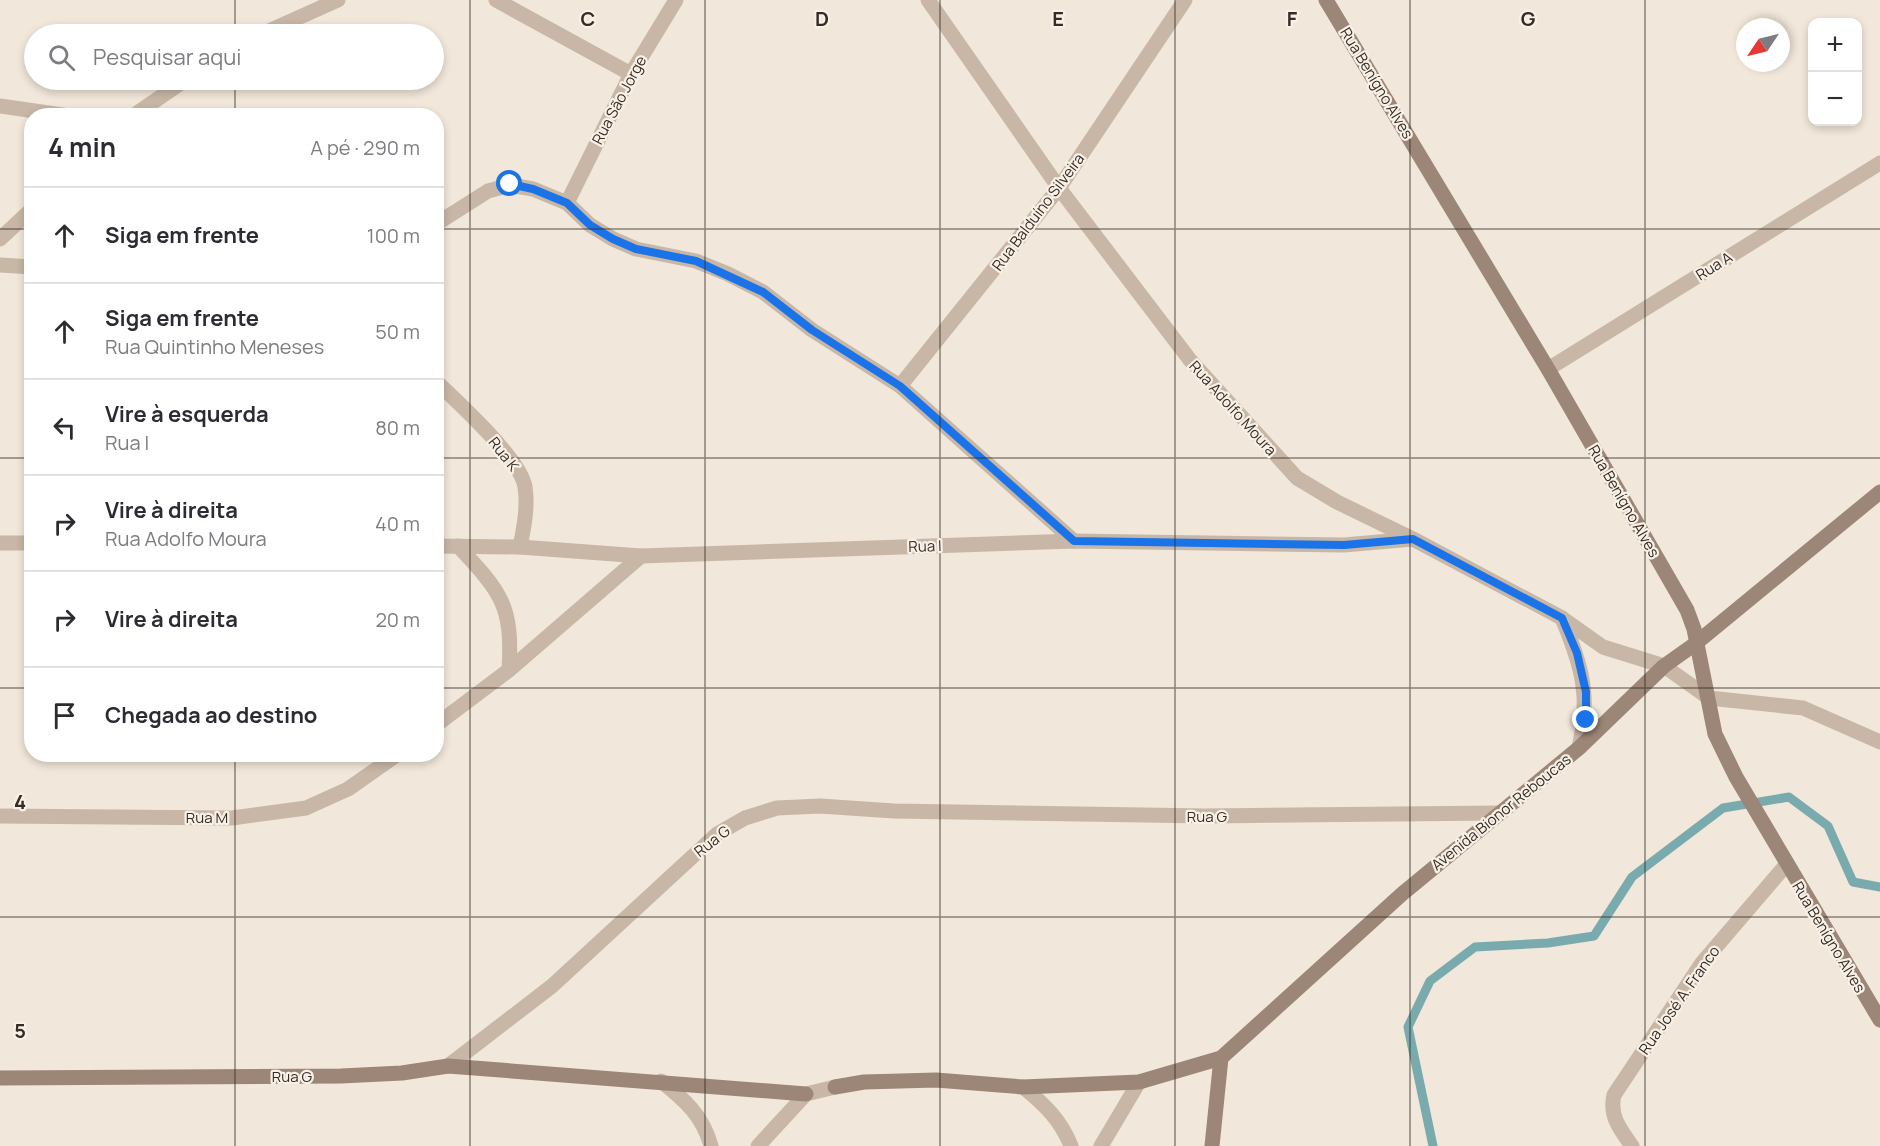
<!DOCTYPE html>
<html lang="pt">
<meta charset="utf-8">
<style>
:root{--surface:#fff;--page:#f2f2f3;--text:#2b2b33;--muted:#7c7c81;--line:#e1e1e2}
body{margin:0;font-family:Manrope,sans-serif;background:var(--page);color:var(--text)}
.controls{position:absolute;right:18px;top:18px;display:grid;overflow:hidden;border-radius:12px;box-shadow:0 3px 9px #0003}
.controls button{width:54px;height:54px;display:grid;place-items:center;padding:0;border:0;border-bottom:2px solid var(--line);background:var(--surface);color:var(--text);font:30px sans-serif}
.compass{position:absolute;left:1736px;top:18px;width:54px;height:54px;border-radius:50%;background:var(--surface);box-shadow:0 3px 9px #0003;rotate:235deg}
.stop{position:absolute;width:18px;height:18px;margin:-14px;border:4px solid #1a73e8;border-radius:50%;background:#fff}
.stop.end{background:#1a73e8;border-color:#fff;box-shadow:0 2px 6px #0008}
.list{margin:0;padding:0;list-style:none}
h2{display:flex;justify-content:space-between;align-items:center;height:78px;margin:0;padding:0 24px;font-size:26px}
h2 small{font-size:20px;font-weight:400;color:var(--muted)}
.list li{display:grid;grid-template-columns:39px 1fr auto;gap:18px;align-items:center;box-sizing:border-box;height:96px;padding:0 24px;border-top:2px solid var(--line)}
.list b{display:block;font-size:22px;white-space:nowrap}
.list p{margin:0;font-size:20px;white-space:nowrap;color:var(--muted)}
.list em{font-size:20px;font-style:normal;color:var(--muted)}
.icon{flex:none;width:33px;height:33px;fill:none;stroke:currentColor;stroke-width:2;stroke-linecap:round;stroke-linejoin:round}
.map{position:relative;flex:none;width:1880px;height:1146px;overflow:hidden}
.search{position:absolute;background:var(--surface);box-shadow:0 3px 9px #0003;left:24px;top:24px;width:420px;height:66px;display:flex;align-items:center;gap:15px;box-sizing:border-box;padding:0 21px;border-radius:33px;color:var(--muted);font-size:22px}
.panel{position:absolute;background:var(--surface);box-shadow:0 3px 9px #0003;left:24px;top:108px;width:420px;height:654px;border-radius:24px}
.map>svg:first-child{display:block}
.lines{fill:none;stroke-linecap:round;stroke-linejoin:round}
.stream{stroke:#79aaad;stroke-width:9}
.street{stroke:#c8b7a6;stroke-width:15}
.secondary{stroke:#9c8678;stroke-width:15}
.route{stroke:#1a73e8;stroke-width:8}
.grid{fill:none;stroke:#352c27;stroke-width:1.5;stroke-opacity:0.55}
.labels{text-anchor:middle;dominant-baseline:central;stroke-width:4.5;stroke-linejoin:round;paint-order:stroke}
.street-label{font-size:15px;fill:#352c27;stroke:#f9f1e6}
.grid-label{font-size:20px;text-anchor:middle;font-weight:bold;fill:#352c27;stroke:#f9f1e6;stroke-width:4.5;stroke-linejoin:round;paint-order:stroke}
</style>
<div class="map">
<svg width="1880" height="1146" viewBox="0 0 1880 1146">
<rect width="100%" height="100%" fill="#f1e7da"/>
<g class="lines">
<!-- stream -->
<polyline class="stream" points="1433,1146 1408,1027 1430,981 1475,947 1548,943 1594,936 1632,877 1723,808 1789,797 1828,826 1853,882 1880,887"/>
<!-- street -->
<g class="street">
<polyline points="496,0 631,74"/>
<polyline points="928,0 1059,188 1190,360 1297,478 1337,502 1413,539 1562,618 1603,647 1664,666 1709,698 1803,708 1880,742"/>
<polyline points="262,34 338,0"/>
<polyline points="0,106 69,116"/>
<polyline points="133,116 185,80"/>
<polyline points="567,203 631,74 676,0"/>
<polyline points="436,224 488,191 510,185 533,189 567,203 590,225 613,239 636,249 696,261 728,274 763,292 812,330 900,386 1074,541"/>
<polyline points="0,239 32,209"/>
<polyline points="0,265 32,267"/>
<polyline points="1548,369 1880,163"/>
<path d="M 436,381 C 458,403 521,459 525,487 C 528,507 524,527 520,547"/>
<polyline points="900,386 1059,188 1185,0"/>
<polyline points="0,543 32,543"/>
<polyline points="436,546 520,547 641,556 1074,541 1344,545 1413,539"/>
<path d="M 458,546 C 501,592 513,605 509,670"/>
<path d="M 1562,618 C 1582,666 1591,697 1579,748"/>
<polyline points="436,725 509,670 641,556"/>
<polyline points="0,816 232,818 306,808 348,789 398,754"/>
<polyline points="448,1066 552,986 717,834 745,818 777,808 820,806 894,811 1206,816 1498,813"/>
<path d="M 661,1081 C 685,1100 703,1116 711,1146"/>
<path d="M 1023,1087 C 1044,1104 1061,1120 1071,1146"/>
<polyline points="758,1146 806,1094 835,1087"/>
<polyline points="1101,1146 1139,1082"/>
<path d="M 1632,1146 C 1620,1129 1609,1116 1614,1095 L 1702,963 L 1786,865"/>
</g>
<!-- secondary -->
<g class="secondary">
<polyline points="1326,0 1548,369 1687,610 1694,629 1715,734 1736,777 1880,1020"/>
<polyline points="0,1078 341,1076 402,1073 448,1066 806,1094"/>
<polyline points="835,1087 864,1082 936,1080 1023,1087 1139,1082 1221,1058"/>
<polyline points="1212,1146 1221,1058 1402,894 1579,748 1664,666 1695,644 1880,492"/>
</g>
</g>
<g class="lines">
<!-- route -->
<polyline class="route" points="510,184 533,189 567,203 590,225 613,239 636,249 696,261 763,292 812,330 900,386 1074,541 1344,545 1413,539 1562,618 1577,653 1586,692 1586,720"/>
</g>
<!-- grid -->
<path class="grid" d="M 235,0 L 235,34M 470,0 L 470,1146M 705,0 L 705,1146M 940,0 L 940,1146M 1175,0 L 1175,1146M 1410,0 L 1410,1146M 1645,0 L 1645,1146M 235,80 L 235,116M 0,229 L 32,229M 436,229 L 1880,229M 0,458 L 32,458M 436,458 L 1880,458M 0,688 L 32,688M 436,688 L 1880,688M 235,754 L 235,1146M 0,917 L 1880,917"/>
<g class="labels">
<!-- street labels -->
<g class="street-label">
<text transform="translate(1377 83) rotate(59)">Rua Benígno Alves</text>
<text transform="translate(619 100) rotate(-62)">Rua São Jorge</text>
<text transform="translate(1038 212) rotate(-53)">Rua Balduíno Silveira</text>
<text transform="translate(1714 266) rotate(-32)">Rua A</text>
<text transform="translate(1233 408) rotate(48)">Rua Adolfo Moura</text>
<text transform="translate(504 454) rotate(52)">Rua K</text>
<text transform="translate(1624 501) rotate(60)">Rua Benígno Alves</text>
<text transform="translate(925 546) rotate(-2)">Rua I</text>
<text transform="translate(1501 812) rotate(-39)">Avenida Bionor Reboucas</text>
<text x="1207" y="816">Rua G</text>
<text x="207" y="817">Rua M</text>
<text transform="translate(712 841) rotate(-38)">Rua G</text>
<text transform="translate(1829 937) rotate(59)">Rua Benígno Alves</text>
<text transform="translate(1679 1000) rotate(-55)">Rua José A. Franco</text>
<text x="292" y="1076">Rua G</text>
</g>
</g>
<g class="grid-label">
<text x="588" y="26">C</text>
<text x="822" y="26">D</text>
<text x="1058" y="26">E</text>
<text x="1292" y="26">F</text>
<text x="1528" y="26">G</text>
<text x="20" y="809">4</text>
<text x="20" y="1038">5</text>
</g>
</svg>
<div class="controls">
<button>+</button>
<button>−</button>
</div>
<svg class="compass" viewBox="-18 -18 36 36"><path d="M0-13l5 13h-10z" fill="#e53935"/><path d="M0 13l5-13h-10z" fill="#7c7c81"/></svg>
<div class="stop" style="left:510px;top:184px"></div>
<div class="stop end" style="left:1586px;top:720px"></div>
<div class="search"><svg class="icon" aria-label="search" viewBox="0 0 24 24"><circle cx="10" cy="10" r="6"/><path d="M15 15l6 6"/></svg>Pesquisar aqui</div>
<section class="panel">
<h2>4 min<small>A pé · 290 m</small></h2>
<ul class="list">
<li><svg class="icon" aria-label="ahead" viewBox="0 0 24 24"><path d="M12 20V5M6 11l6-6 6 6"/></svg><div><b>Siga em frente</b></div><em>100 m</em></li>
<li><svg class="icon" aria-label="ahead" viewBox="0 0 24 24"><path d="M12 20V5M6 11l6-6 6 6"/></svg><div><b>Siga em frente</b><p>Rua Quintinho Meneses</p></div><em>50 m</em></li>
<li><svg class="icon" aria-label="left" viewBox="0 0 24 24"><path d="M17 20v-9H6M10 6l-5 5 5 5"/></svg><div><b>Vire à esquerda</b><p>Rua I</p></div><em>80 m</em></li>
<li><svg class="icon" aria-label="right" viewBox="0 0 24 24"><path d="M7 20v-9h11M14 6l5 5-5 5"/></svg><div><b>Vire à direita</b><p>Rua Adolfo Moura</p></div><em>40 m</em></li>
<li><svg class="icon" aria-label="right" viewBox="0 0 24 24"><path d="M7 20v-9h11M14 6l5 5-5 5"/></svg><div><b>Vire à direita</b></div><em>20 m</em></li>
<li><svg class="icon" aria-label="arrive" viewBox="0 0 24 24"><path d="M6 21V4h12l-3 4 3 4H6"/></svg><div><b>Chegada ao destino</b></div></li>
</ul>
</section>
</div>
